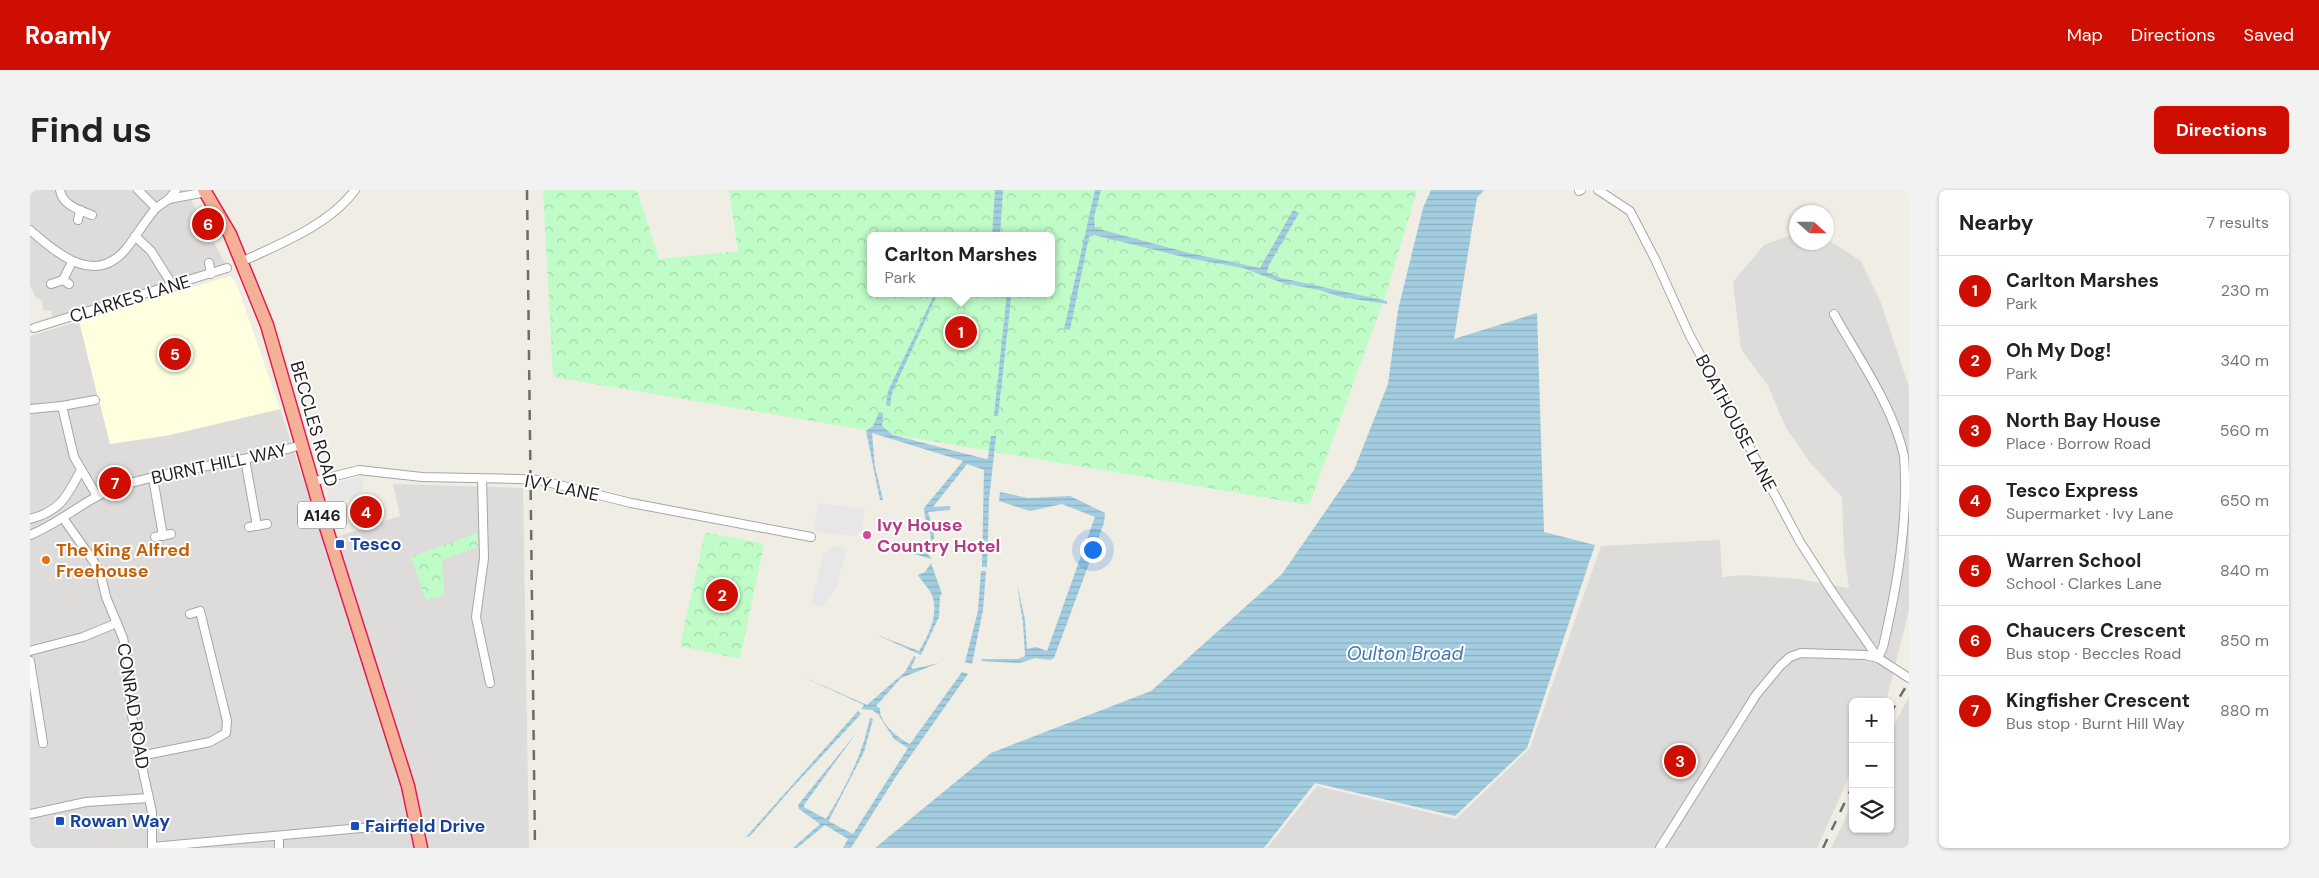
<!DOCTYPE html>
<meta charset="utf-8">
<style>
:root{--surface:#fff;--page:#f2f2f2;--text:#222;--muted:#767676;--line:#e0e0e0;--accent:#cd0e00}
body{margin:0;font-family:"DM Sans",sans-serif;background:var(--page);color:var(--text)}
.controls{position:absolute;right:15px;bottom:15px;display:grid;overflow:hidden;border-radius:8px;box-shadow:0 1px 4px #0004}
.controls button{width:45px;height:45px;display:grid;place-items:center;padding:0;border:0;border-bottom:1px solid var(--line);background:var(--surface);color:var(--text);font:25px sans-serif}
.compass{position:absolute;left:1759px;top:15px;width:45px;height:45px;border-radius:50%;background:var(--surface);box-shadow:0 1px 4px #0004;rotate:111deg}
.you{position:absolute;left:1062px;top:359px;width:18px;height:18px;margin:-12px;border:4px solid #fff;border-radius:50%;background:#1a73e8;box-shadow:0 0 0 8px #1a73e833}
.badge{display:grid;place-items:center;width:32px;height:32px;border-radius:50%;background:var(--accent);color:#fff;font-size:16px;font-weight:700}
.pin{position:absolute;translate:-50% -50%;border:2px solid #fff;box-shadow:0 1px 5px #0006}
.popup{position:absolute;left:837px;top:42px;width:188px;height:65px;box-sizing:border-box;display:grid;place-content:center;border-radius:8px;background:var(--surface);filter:drop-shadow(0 1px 4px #0005);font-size:16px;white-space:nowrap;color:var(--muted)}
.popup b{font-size:19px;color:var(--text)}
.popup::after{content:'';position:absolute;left:50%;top:100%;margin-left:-10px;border:10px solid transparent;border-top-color:var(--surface)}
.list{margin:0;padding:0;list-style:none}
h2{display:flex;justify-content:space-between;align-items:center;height:65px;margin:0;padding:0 20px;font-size:21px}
h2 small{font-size:16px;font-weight:400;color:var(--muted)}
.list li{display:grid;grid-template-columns:32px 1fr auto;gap:15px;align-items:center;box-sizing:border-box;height:70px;padding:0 20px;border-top:1px solid var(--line)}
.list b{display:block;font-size:19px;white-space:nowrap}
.list p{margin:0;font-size:16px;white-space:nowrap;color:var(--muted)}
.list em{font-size:16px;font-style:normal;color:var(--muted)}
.icon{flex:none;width:28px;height:28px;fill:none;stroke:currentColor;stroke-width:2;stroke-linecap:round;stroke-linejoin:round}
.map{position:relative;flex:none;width:1879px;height:658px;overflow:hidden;border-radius:8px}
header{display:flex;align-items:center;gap:30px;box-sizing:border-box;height:70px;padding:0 25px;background:var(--accent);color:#fff}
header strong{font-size:24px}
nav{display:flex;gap:28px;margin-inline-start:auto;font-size:18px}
.intro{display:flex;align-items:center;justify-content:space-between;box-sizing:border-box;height:120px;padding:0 30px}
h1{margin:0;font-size:35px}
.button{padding:12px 22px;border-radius:8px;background:var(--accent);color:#fff;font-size:18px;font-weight:700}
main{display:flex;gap:30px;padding:0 30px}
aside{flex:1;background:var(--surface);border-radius:8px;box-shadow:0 1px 4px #0004}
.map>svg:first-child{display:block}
.residential{fill:#dddcdb}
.education{fill:#fdffde}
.park{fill:url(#park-crowns);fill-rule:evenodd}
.parking{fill:#e7e7e7}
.water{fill:url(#water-rules)}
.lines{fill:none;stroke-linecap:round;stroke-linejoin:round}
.minor-casing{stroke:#a6a6a6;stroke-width:10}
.trunk-casing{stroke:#e31c52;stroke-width:15}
.minor{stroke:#fff;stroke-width:8}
.trunk{stroke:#f5b197;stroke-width:12}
.rail{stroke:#6d6d6d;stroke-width:2.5;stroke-dasharray:10 10;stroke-linecap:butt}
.minor-bridge-casing{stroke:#a6a6a6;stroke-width:10;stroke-linecap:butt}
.minor-bridge{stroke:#fff;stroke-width:8}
.hotel-dot{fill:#d1479c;stroke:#fff;stroke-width:2}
.transit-dot{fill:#1a4fb4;stroke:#fff;stroke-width:2}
.food-dot{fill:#e8710a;stroke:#fff;stroke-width:2}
.labels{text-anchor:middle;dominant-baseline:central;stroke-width:4;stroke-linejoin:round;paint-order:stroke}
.shield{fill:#fff;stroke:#626262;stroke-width:1}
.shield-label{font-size:16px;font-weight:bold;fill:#1f1f1f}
.street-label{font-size:18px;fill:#1f1f1f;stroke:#fff}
.hotel-label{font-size:18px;font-weight:bold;fill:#b23c85;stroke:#fff;text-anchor:start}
.transit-label{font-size:18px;font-weight:bold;fill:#164399;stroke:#fff;text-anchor:start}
.food-label{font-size:18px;font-weight:bold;fill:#c56008;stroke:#fff;text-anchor:start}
.water-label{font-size:19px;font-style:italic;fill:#4675b3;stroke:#fff}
</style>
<header>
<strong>Roamly</strong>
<nav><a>Map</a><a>Directions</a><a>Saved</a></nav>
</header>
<div class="intro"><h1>Find us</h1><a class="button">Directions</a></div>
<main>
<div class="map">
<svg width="1879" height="658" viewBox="0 0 1879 658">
<defs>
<pattern id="park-crowns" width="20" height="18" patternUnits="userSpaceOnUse" patternTransform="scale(1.25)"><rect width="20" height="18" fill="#bffcc8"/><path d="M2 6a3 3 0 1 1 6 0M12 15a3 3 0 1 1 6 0" fill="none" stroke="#a4d8ab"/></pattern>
<pattern id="water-rules" width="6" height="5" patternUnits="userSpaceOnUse" patternTransform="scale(1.25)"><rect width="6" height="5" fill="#a3cde0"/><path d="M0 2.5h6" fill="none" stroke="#8cb0c0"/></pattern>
</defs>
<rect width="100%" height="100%" fill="#f0ede4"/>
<!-- residential -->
<g class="residential">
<polygon points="0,0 156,0 196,75 22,127 21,121 13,120 12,110 6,108 0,95"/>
<polygon points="1766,43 1766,52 1796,52 1797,49 1831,71 1851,113 1879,197 1879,420 1856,512 1823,512 1823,578 1787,658 1237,658 1287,596 1426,629 1500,558 1571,356 1690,350 1692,387 1714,385 1769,389 1819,398 1814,363 1812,307 1781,274 1756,238 1738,196 1711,159 1703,92 1734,55"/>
<polygon points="49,131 67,205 135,246 250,219 286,328 311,396 372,598 385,658 0,658 0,146"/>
<polygon points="363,294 493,298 499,658 398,658 386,603 306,347 370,326"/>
<polygon points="1879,507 1879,658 1801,658 1823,612 1823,639 1860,639 1860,542"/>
</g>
<!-- education -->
<polygon class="education" points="201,86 208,98 250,219 135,246 80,254 49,131"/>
<!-- park -->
<g class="park">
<path d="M 513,0 L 607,0 L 629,69 L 708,61 L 699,0 L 1387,0 L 1358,98 L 1279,315 L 523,187 ZM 841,46 L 1021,46 L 1021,103 L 841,103 Z"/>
<polygon points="675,342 734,354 710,469 650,456"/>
<polygon points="447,343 448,357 412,370 414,405 396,410 381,367"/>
</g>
<!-- parking -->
<g class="parking">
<polygon points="331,286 334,300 324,307 300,315 296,297"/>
<polygon points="789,313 835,319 832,340 824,346 788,342 783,336"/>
<polygon points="804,356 817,359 806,398 792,417 781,414 793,365"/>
</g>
<!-- water -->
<g class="water">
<polygon points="965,0 973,0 970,46 962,46"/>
<polygon points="1065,0 1071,0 1064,27 1065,38 1159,63 1230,78 1263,20 1269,23 1239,75 1237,82 1251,88 1357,111 1357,114 1311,107 1289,100 1253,93 1213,78 1158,68 1064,45 1059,47 1040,140 1034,139"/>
<polygon points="1401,0 1454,0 1447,8 1424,149 1507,123 1514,342 1565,355 1497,558 1425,626 1285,593 1234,658 845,658 961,563 1121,501 1252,384 1324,280 1358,194 1368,120 1393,18"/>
<polygon points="905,103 908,103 862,203 860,216 856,215 858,201"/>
<polygon points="977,103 981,103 980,118 968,226 964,226"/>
<path d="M 849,222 L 853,223 L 852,236 L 863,245 L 956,269 L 958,268 L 961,246 L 966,246 L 959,310 L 957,377 L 952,377 L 954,280 L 937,274 L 903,317 L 920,316 L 920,320 L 898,322 L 904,342 L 904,349 L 901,351 C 901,339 894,330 894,318 L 933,271 L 842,243 L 845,277 L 853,310 L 850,310 L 836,241 L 843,236 Z"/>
<polygon points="970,302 998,308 1040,306 1075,323 1074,333 1024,468 1020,470 1005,468 990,473 951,471 952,469 988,469 995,466 993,433 987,394 995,430 997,459 1006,457 1017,461 1065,327 1032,314 1000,321 969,311"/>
<polygon points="872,351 896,362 902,369 870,360"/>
<path d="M 901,373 L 912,404 L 910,406 L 909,427 L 891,465 L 847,445 L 889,461 C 898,446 908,427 903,408 C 901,400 892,392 888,385 L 895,382 Z"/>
<polygon points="951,381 956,381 953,420 942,474 935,472 948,421"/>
<path d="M 884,466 L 886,467 L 881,478 L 883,479 L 909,473 L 871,488 L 846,516 L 850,518 C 849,533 868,548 880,554 L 932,482 L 938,484 L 865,588 L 821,658 L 813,658 L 818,649 L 795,635 L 767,658 L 763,658 L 790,634 L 769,619 L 768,615 L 827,542 L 774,615 L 774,617 L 796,629 C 816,597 832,566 840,528 L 843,529 L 834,562 L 799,630 L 800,632 L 823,644 L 878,558 L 864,549 L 848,524 L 842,520 L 831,519 L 834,515 L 767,484 L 837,515 L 875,482 Z"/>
<polygon points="828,521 831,524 762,598 720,646 716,647"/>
</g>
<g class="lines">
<defs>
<g id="minor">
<path d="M 30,0 C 32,15 49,20 62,25"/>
<polyline points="1568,0 1600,21 1625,69 1659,144 1770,352 1803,403 1848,468"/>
<polyline points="1549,1 1551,0"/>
<polyline points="139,9 176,2"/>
<polyline points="126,18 139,9 146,0"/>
<polyline points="48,30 50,20"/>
<path d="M 0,40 C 27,63 64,97 96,59 C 107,45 115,31 126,18 L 108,0"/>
<polyline points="105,46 121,61 143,96"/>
<path d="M 211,72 C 250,54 299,35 325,0"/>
<polyline points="179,73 181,84"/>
<polyline points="21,94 33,90"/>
<polyline points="39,94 33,90 42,72"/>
<path d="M 1804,124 C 1829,169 1863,216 1874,266 C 1879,330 1867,396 1853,457 L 1848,468"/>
<polyline points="4,138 197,78"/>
<polyline points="32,216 65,210"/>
<polyline points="0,219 32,216 44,267 67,306"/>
<polyline points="215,269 227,336"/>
<polyline points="123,288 133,346"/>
<polyline points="452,289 454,368 446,427 460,493"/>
<polyline points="509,290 601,313 781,347"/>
<polyline points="282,292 329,280 392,287 489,289"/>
<polyline points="33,328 64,372 71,386 76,407 93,448 98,472 100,514 107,554 122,622 122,658"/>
<path d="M 0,329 C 31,321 37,306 51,280"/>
<polyline points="219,337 237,334"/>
<path d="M 0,345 C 33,332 59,305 94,295 C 152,277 213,273 271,255"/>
<polyline points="125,347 141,344"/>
<polyline points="0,461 53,447 87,433"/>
<polyline points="0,471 13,553"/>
<polyline points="110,566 180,552 196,543 197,531 170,421 160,424"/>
<polyline points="0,624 56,612 119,608"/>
<polyline points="122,657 386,633"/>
<polyline points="249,658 249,646"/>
<polyline points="1630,658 1726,505 1750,476 1760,467 1771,463 1835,465 1848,468 1879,488"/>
</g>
<polyline id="trunk" points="174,0 200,44 237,135 290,318 378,596 391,658"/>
</defs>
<!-- minor casing -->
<use href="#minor" class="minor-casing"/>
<!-- trunk casing -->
<use href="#trunk" class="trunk-casing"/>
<!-- minor -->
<use href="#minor" class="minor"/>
<!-- trunk -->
<use href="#trunk" class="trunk"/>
<!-- rail -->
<g class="rail">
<polyline points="497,0 505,658"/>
<polyline points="1860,524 1879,491"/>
<polyline points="1793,658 1823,595"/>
</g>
<defs>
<polyline id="minor-bridge" points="489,289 509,290"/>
</defs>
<!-- minor-bridge casing -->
<use href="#minor-bridge" class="minor-bridge-casing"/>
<!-- minor-bridge -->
<use href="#minor-bridge" class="minor-bridge"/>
</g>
<!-- markers -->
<circle class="hotel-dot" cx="837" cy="345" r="5"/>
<g class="transit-dot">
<rect x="305" y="349" width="10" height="10" rx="2.5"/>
<rect x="25" y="626" width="10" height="10" rx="2.5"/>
<rect x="320" y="631" width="10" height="10" rx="2.5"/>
</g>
<circle class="food-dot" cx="16" cy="370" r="5"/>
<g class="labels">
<!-- shield labels -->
<rect class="shield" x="268" y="311.5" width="48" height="27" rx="4"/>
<g class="shield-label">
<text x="292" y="325">A146</text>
</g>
<!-- street labels -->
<g class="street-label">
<text transform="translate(100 109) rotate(-17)">CLARKES LANE</text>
<text transform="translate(1706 233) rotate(62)">BOATHOUSE LANE</text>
<text transform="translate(284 234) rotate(74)">BECCLES ROAD</text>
<text transform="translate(189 274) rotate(-12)">BURNT HILL WAY</text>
<text transform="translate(532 298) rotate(11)">IVY LANE</text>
<text transform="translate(103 516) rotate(81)">CONRAD ROAD</text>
</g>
<!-- hotel labels -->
<g class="hotel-label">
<text x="847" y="335">Ivy House<tspan x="847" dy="21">Country Hotel</tspan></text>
</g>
<!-- transit labels -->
<g class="transit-label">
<text x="320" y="354">Tesco</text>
<text x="40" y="631">Rowan Way</text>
<text x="335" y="636">Fairfield Drive</text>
</g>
<!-- food labels -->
<g class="food-label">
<text x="26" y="360">The King Alfred<tspan x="26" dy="21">Freehouse</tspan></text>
</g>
<!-- water labels -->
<g class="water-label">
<text x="1375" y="463">Oulton Broad</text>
</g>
</g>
</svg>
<div class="controls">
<button>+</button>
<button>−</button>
<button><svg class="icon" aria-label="layers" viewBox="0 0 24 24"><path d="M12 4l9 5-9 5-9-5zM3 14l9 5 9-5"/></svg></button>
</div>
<svg class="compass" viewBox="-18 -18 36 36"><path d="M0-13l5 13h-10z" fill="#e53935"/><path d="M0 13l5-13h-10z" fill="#767676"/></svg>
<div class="you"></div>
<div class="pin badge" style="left:931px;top:142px">1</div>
<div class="popup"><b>Carlton Marshes</b>Park</div>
<div class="pin badge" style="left:692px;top:405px">2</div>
<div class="pin badge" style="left:1650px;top:571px">3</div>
<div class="pin badge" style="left:336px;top:322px">4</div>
<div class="pin badge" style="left:145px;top:164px">5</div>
<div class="pin badge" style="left:178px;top:34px">6</div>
<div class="pin badge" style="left:85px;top:293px">7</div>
</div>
<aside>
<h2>Nearby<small>7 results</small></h2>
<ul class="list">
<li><span class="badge">1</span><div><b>Carlton Marshes</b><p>Park</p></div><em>230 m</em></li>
<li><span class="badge">2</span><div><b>Oh My Dog!</b><p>Park</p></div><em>340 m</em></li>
<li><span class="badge">3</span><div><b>North Bay House</b><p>Place · Borrow Road</p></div><em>560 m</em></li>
<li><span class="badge">4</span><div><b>Tesco Express</b><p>Supermarket · Ivy Lane</p></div><em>650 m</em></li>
<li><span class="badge">5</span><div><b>Warren School</b><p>School · Clarkes Lane</p></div><em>840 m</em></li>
<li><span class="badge">6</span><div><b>Chaucers Crescent</b><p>Bus stop · Beccles Road</p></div><em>850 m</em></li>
<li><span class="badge">7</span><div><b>Kingfisher Crescent</b><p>Bus stop · Burnt Hill Way</p></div><em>880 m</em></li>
</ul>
</aside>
</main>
